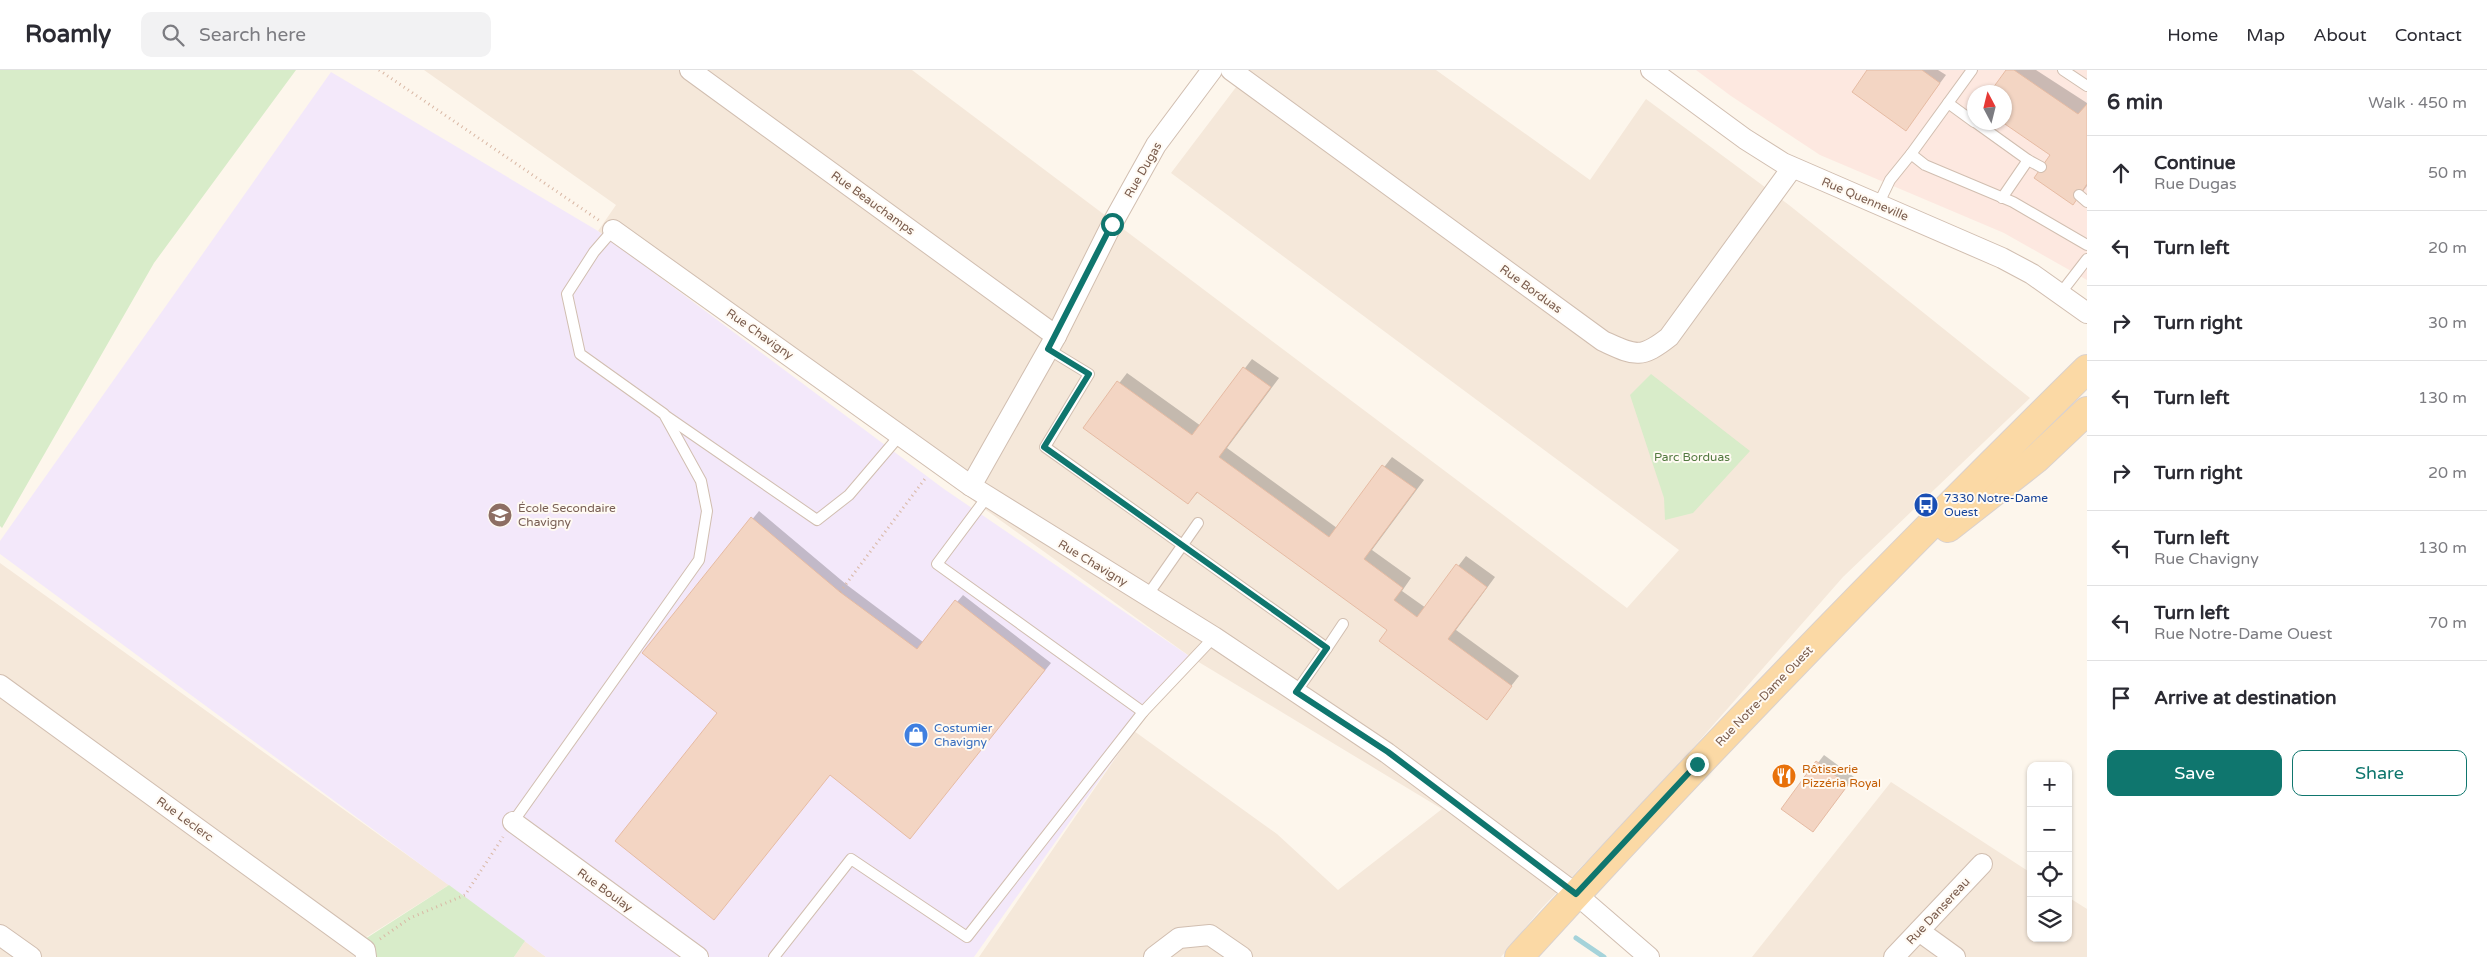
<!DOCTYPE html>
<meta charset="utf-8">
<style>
:root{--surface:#fff;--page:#f2f2f3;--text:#2b2b33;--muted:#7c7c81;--line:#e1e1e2;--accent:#0f766e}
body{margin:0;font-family:"Varela Round",sans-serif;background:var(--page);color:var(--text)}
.controls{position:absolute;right:15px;bottom:15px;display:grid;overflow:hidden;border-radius:10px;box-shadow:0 1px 4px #0004}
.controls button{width:45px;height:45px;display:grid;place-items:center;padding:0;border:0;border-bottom:1px solid var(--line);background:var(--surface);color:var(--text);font:25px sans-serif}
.compass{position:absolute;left:1967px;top:15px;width:45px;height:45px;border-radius:50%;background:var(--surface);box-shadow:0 1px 4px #0004;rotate:353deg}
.stop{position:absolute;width:15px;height:15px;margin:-11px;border:4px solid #0f766e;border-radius:50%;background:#fff}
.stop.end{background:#0f766e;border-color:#fff;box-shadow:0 1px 5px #0008}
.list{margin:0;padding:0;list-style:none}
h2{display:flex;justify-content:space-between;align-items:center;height:65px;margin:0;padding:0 20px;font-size:21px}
h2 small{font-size:16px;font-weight:400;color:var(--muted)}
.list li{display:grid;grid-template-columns:32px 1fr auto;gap:15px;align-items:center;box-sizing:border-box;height:75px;padding:0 20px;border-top:1px solid var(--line)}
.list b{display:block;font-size:19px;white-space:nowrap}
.list p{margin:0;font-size:16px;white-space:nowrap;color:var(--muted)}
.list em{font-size:16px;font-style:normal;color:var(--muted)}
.actions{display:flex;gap:10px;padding:15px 20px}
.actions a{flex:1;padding:11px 0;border:1px solid var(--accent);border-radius:10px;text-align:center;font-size:18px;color:var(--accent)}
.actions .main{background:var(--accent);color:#fff}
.icon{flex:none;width:28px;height:28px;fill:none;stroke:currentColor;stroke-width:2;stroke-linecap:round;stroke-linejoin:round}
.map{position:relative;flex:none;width:2087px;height:887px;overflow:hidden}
header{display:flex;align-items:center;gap:30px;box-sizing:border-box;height:70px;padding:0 25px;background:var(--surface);border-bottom:1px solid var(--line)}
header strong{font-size:24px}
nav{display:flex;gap:28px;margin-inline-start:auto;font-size:18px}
.search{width:350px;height:45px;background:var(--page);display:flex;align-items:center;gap:12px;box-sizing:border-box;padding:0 18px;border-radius:10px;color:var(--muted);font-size:19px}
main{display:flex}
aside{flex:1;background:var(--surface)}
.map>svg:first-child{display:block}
.residential{fill:#f5e8da}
.commercial{fill:#fde8e0;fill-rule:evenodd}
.education{fill:#f3e8fa}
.green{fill:#d8ecc9}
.shadow{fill:#0003}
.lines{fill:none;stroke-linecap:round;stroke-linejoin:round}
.stream{stroke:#a5d3da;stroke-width:5}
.building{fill:#f3d5c3;stroke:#e6bba3}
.lane-casing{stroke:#d1beb0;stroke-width:12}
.street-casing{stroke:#d1beb0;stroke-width:22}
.primary-casing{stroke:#dad1cd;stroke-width:30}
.path{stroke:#d9b8a5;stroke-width:3;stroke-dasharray:1 4;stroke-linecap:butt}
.lane{stroke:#fff;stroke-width:10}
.street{stroke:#fff;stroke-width:20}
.primary{stroke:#fbd9a5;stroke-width:28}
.route{stroke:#0f766e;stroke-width:6}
.labels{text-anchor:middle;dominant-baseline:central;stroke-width:4;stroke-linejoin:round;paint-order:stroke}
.street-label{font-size:12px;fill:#7a5c4d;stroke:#fffaf3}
.park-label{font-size:12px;fill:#537a41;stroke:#fffaf3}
.transit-label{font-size:12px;fill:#164399;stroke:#fffaf3;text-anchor:start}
.education-label{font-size:12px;fill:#785e54;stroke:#fffaf3;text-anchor:start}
.shop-label{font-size:12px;fill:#366cbe;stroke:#fffaf3;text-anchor:start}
.food-label{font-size:12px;fill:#c56008;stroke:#fffaf3;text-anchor:start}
</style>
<header>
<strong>Roamly</strong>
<div class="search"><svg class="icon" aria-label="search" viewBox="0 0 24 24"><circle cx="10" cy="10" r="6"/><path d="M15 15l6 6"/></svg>Search here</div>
<nav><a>Home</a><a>Map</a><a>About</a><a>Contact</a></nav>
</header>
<main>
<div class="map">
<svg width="2087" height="887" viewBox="0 0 2087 887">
<rect width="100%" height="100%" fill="#fdf6ec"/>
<!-- residential -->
<g class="residential">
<polygon points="424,0 912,0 1627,538 1679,480 1171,103 1249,0 1436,0 1590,110 1646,29 1789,135 2030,328 1843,507 1679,694 1540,840 1501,887 979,887 1134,661 1277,764 1338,820 1442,739 1192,588 598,161 616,135"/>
<polygon points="0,493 449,815 365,868 373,887 0,887"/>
<polygon points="1891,712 2031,803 2031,868 2068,868 2068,827 2087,839 2087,887 1752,887"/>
<polygon points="525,871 546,887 514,887"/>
</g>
<!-- commercial -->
<path class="commercial" d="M 1696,0 L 2087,0 L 2087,210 L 2004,163 L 1820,85 L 1731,26 ZM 1974,22 L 2004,22 L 2004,52 L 1974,52 Z"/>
<!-- education -->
<polygon class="education" points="331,2 598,161 944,419 1192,588 1134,661 974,887 546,887 0,484 0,471"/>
<!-- green -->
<g class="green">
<polygon points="0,0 296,0 154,193 2,458 0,456"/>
<polygon points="1651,304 1750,381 1693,443 1665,450 1664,428 1630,325"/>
<polygon points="449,815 525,871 514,887 373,887 365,869"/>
</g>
<!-- shadow -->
<g class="shadow">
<polygon points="1869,0 1938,0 1946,5 1906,59"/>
<polygon points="2007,0 2036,0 2087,33 2087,116 2081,124 2004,22 1992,22"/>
<polygon points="1252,289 1279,308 1227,378 1337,458 1392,387 1424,410 1372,480 1411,508 1402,521 1426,538 1466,486 1495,507 1456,560 1519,606 1486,648 1389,560 1199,421 1188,433 1085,358 1127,303 1201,356"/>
<polygon points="759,441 847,515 923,572 963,525 1051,593 910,767 831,704 719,642 644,583"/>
<polygon points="1824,685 1854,707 1813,761 1783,738"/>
</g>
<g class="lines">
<!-- stream -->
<polyline class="stream" points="1576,868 1604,887"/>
</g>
<!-- building -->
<g class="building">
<polygon points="1867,0 1922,0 1940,13 1906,61 1852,22"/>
<polygon points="2006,0 2014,0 2078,44 2087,34 2087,114 2073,135 2034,108 2050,85 2002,52 2004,52 2004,22 1990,22"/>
<polygon points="1243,297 1271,317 1219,387 1329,467 1382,395 1416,419 1364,489 1403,518 1394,530 1417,547 1456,494 1487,517 1448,569 1512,616 1487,650 1379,571 1387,560 1197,422 1188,434 1083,358 1117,311 1192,365"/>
<polygon points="751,447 840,522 917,579 955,530 1045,600 910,769 830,705 714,850 615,771 717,643 642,583"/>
<polygon points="1816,691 1848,715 1813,762 1781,739"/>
</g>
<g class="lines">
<defs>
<g id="lane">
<polyline points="2063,0 2087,16"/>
<polyline points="1948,33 1974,52"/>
<polyline points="1975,52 2028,90 2002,128"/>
<polyline points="1911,84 1972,0"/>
<polyline points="2028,90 2041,97"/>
<polyline points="2079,125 2087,132"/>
<polyline points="1878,135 1890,110 1911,84 1925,95 2013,132 2087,175"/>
<polyline points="2060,224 2087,189"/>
<polyline points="1048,279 1089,304 1045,377 1327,578 1296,622"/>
<polyline points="666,346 817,450 849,425 901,364"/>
<polyline points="987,427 937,494 1143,642"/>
<polyline points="1147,526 1198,453"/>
<polyline points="1327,578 1343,554"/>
<polyline points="513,752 699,490 707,441 701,411 664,344 580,284 567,224 594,182 613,160"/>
<polyline points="774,887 851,789 967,867 1143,642 1214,567"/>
</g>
<g id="street">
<polyline points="690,0 1056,266"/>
<path d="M 1231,0 L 1603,271 C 1634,285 1640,290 1669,267 L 1792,98"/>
<polyline points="1651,0 1745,69 1783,93 2002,188 2032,204 2087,243"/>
<polyline points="613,160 971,416 1214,567 1387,683 1576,824 1649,887"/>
<polyline points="971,416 1056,266 1112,154 1156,75 1212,0"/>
<polyline points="0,615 365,880 366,887"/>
<polyline points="513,752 698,887"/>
<polyline points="1919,861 1955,887"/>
<polyline points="0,865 31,887"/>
<polyline points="1154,887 1179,868 1210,865 1242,887"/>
<polyline points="1894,887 1982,794"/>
</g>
<g id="primary">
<polyline points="1948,458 2036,389 2087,341"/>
<path d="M 1519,887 C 1702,686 1893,490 2087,299"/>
</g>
</defs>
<!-- lane casing -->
<use href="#lane" class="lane-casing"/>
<!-- street casing -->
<use href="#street" class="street-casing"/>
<!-- primary casing -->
<use href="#primary" class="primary-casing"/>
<!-- path -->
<g class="path">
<polyline points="379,0 600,151"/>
<polyline points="840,522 927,406"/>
<polyline points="380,869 410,848 465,825 503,767"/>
</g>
<!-- lane -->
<use href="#lane" class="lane"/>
<!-- street -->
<use href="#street" class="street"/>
<!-- primary -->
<use href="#primary" class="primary"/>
</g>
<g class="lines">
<!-- route -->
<polyline class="route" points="1112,154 1048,279 1089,304 1044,377 1327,578 1296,622 1388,682 1576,824 1697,694"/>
</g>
<!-- icons -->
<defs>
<symbol id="bus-disc" viewBox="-11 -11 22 22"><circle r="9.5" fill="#1a4fb4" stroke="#fffaf3"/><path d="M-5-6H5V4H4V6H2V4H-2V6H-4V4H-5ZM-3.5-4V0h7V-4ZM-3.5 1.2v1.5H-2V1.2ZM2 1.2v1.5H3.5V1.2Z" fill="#fff"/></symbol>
<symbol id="school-disc" viewBox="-11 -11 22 22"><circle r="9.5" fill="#8d6e63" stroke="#fffaf3"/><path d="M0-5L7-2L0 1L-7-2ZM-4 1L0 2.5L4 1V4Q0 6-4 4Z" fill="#fff"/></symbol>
<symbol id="shop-disc" viewBox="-11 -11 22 22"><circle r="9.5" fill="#3f7fe0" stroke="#fffaf3"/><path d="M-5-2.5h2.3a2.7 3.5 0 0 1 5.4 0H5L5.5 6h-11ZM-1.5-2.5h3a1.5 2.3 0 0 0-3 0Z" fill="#fff"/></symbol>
<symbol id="restaurant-disc" viewBox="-11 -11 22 22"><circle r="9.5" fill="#e8710a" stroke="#fffaf3"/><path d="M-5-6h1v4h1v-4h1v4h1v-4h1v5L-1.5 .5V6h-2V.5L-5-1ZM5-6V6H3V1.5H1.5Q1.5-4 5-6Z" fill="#fff"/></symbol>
</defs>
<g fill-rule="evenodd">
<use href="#bus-disc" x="1912" y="421" width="28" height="28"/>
<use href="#school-disc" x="486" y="431" width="28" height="28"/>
<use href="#shop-disc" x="902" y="651" width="28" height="28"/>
<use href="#restaurant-disc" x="1770" y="692" width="28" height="28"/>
</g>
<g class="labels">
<!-- street labels -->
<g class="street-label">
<text transform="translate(1143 100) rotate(-60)">Rue Dugas</text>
<text transform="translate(1865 129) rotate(23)">Rue Quenneville</text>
<text transform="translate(873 133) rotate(36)">Rue Beauchamps</text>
<text transform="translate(1531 219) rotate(36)">Rue Borduas</text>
<text transform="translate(760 264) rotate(35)">Rue Chavigny</text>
<text transform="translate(1093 493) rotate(31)">Rue Chavigny</text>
<text transform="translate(1764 626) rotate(-46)">Rue Notre-Dame Ouest</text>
<text transform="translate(185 749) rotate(36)">Rue Leclerc</text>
<text transform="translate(605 820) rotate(36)">Rue Boulay</text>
<text transform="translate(1938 841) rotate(-47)">Rue Dansereau</text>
</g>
<!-- park labels -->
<g class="park-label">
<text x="1692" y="387">Parc Borduas</text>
</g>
<!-- transit labels -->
<g class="transit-label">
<text x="1944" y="428">7330 Notre-Dame<tspan x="1944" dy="14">Ouest</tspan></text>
</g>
<!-- education labels -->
<g class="education-label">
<text x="518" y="438">École Secondaire<tspan x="518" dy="14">Chavigny</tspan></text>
</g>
<!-- shop labels -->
<g class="shop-label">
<text x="934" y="658">Costumier<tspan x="934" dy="14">Chavigny</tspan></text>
</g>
<!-- food labels -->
<g class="food-label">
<text x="1802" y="699">Rôtisserie<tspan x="1802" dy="14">Pizzéria Royal</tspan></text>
</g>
</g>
</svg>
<div class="controls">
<button>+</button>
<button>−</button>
<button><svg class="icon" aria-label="locate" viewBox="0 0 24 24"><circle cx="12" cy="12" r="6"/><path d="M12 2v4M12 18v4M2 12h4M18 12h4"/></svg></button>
<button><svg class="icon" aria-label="layers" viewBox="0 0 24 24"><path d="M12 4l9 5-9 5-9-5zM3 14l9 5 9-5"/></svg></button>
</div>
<svg class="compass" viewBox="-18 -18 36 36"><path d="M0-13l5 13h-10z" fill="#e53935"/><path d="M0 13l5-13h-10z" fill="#7c7c81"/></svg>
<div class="stop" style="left:1112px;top:154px"></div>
<div class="stop end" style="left:1697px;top:694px"></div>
</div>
<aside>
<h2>6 min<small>Walk · 450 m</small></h2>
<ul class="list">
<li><svg class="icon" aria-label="ahead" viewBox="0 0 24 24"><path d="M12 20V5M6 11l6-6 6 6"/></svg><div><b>Continue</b><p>Rue Dugas</p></div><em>50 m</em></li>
<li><svg class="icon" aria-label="left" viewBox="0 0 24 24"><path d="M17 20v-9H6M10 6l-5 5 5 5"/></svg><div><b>Turn left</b></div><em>20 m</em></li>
<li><svg class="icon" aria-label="right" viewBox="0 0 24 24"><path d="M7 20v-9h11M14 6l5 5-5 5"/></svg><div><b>Turn right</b></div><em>30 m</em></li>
<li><svg class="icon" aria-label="left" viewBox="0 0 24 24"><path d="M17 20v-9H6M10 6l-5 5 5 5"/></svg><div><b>Turn left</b></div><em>130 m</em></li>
<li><svg class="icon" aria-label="right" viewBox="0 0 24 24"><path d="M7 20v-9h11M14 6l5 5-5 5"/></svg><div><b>Turn right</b></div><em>20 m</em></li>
<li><svg class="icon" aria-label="left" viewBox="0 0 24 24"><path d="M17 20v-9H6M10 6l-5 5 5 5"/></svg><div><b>Turn left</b><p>Rue Chavigny</p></div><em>130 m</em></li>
<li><svg class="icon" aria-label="left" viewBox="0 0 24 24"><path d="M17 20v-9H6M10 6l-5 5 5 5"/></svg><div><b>Turn left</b><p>Rue Notre-Dame Ouest</p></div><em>70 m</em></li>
<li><svg class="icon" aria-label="arrive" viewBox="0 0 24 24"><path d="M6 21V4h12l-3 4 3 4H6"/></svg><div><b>Arrive at destination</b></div></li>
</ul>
<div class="actions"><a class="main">Save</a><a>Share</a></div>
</aside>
</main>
